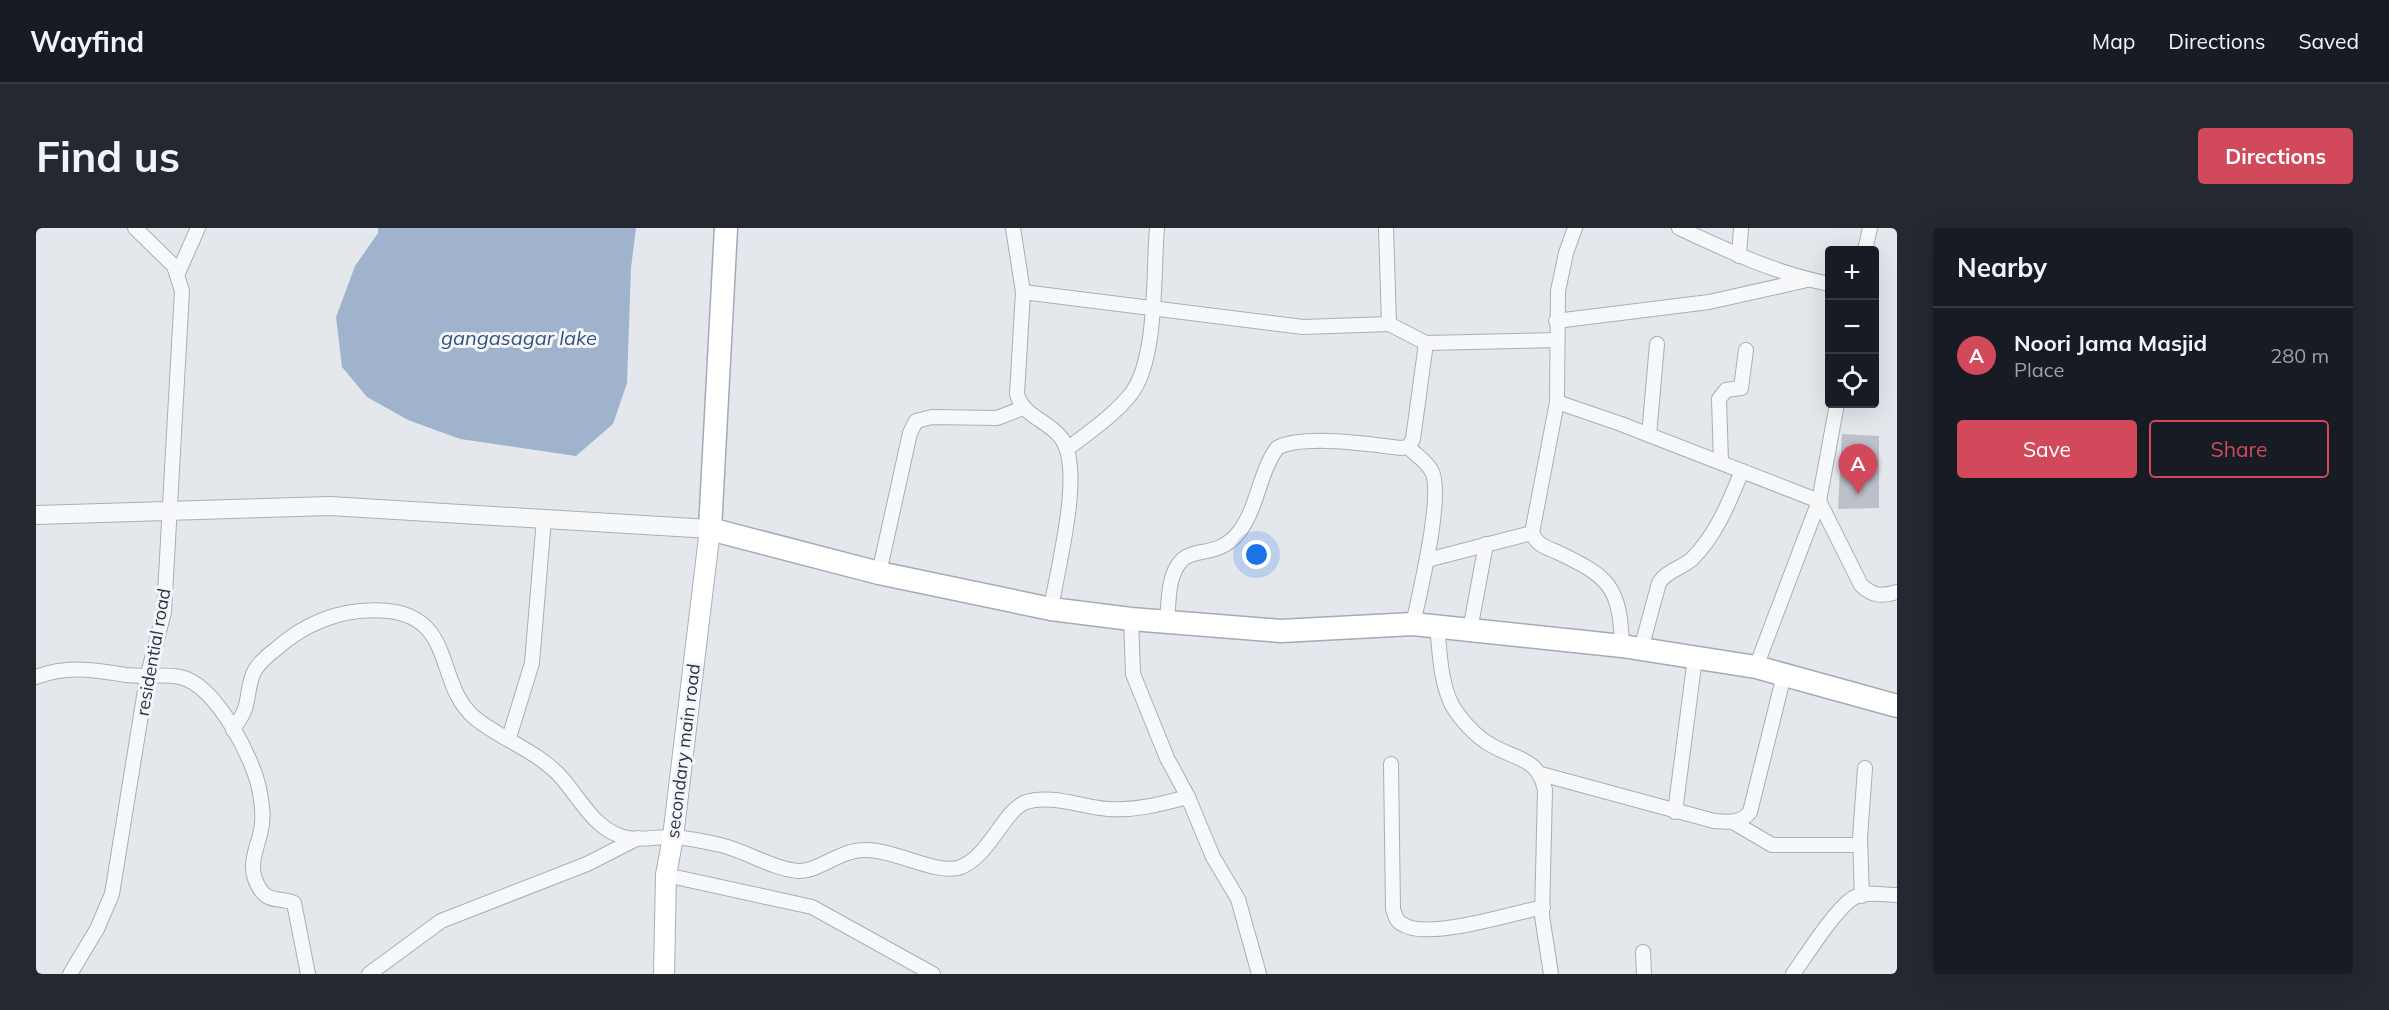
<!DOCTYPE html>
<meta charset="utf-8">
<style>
:root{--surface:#171b24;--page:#242831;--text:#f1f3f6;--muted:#9ea1a6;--line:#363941;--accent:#d1495b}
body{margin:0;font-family:Mulish,sans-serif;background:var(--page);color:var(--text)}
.controls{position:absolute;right:18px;top:18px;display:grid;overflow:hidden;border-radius:6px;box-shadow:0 6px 24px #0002}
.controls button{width:54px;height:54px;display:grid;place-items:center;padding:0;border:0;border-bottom:2px solid var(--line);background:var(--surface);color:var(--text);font:30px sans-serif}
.you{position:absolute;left:1221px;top:327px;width:21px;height:21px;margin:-15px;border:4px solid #fff;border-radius:50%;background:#1a73e8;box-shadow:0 0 0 9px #1a73e833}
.badge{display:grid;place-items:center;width:39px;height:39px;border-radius:50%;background:var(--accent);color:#fff;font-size:20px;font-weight:700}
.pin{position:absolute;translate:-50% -50px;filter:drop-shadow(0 2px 3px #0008)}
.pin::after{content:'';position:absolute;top:32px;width:21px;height:18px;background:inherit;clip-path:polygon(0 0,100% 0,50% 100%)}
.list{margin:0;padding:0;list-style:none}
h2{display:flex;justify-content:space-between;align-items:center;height:78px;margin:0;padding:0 24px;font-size:26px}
h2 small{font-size:20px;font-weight:400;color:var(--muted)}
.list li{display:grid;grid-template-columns:39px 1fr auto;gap:18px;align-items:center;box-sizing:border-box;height:96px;padding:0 24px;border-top:2px solid var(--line)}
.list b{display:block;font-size:22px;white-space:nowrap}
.list p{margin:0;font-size:20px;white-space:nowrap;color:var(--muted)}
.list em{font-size:20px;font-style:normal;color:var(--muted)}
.actions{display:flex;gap:12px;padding:18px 24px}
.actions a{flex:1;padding:14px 0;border:2px solid var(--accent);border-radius:6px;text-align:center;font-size:21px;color:var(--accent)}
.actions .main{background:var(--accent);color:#fff}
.icon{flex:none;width:33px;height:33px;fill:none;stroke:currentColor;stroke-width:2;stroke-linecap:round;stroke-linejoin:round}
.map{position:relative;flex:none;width:1861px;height:746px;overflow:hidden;border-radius:6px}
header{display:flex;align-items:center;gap:36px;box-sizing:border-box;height:84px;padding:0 30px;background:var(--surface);border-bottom:2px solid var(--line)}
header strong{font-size:28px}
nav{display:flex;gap:33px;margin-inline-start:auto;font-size:21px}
.intro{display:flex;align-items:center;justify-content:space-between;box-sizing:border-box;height:144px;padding:0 36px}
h1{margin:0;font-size:42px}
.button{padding:15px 27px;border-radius:6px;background:var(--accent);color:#fff;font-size:21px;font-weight:700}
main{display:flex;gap:36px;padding:0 36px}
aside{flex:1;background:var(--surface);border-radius:6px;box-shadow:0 6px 24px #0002}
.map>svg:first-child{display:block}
.water{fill:#9fb4cc}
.building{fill:#bbc0ca}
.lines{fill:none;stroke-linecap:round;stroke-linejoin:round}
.minor-casing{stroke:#a9aeb7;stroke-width:16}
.tertiary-casing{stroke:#a9aeb7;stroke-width:20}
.secondary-casing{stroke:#a9aeb7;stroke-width:22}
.primary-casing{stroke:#a3abb8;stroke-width:25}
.minor{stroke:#f7f8fa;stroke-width:14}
.tertiary{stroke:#f7f8fa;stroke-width:18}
.secondary{stroke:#fff;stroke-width:20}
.primary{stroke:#fff;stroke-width:22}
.labels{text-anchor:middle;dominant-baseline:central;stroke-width:6;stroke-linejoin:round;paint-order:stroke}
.street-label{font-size:18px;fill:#2b3445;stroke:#f4f6f9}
.water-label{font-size:20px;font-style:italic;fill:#34527a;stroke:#f4f6f9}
</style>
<header>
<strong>Wayfind</strong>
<nav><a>Map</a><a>Directions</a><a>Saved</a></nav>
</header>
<div class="intro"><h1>Find us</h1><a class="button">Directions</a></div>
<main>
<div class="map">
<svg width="1861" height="746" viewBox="0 0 1861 746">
<rect width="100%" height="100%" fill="#e4e7ec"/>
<!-- water -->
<polygon class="water" points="342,0 600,0 595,40 591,155 577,196 540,228 424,211 372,192 331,169 306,139 300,89 319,38 342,5"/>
<!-- building -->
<polygon class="building" points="1806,206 1843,208 1843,280 1802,281"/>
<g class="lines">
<defs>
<g id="minor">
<path d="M 977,0 L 987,64 L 981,166 C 987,189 1014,193 1026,211 C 1048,244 1021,341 1015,381"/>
<polyline points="1350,0 1353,96 1390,115 1521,112"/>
<path d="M 1539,0 L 1530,25 L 1522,63 L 1521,174 L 1496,305 C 1501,317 1509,319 1521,324 C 1574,349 1584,359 1586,418"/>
<path d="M 1643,0 C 1692,23 1741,46 1794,56"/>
<polyline points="1829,22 1834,0"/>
<polyline points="1703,28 1705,0"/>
<polyline points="142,45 162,0"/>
<polyline points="987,64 1267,99 1353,96"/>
<polyline points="1520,93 1673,74 1771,52"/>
<path d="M 1521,174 L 1585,196 L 1783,273 L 1825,357 C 1837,368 1845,369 1861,364"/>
<polyline points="1613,207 1621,116"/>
<path d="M 1372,219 C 1379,226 1390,233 1395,242 C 1409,263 1383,368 1377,396"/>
<path d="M 1031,221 C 1053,204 1077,188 1094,167 C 1122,134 1117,43 1121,0"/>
<polyline points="1685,234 1683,171 1690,162 1705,160 1710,122"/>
<polyline points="1391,332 1496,305"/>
<polyline points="843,345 874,205 880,193 896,189 961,190 987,180"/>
<polyline points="1095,391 1097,446 1131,530 1152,569 1177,629 1202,671 1223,746"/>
<path d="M 1131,394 C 1133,375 1131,347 1146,332 C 1159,319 1183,330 1203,304 C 1222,279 1223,245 1241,220 C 1266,206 1335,216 1364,220 L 1372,219 L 1377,211 L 1390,115"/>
<path d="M 1401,399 C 1404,425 1404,453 1416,477 C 1424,491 1440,509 1455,517 C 1480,532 1502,529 1509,562 L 1506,688 L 1515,746"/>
<polyline points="1434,402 1450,316"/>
<path d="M 1605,421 L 1623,355 C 1630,343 1646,340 1656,331 C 1681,306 1693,274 1706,243"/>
<polyline points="1720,439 1783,273 1801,176"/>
<path d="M 0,449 C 31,437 58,442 90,447 C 108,449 127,446 144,449 C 180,456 219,533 224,565 C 226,577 228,590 225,602 C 222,618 213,634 219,651 C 229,678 242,668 258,675 L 272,746"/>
<path d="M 197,502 C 201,495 206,489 209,481 C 213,469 212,454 219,442 C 224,434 232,427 240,421 C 272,393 308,379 352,383 C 420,390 399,457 439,490 C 466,512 500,522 525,549 C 542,568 557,598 582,607 C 597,614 617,609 634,609 C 649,609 665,613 680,616 C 708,621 735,641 763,643 C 782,644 803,622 829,622 C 858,621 902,648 925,639 C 955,626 968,582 990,574 C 1015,566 1046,579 1072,581 C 1100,583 1125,576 1152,569"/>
<polyline points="473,510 496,435 508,291"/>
<path d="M 1355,536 L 1357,681 C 1359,687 1360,693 1366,696 C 1391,713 1477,685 1507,679"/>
<path d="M 1505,546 L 1678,593 C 1692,594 1704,596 1714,584 L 1748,447"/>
<polyline points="1639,584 1659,430"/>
<polyline points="1697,594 1736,617 1824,617"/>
<polyline points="630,647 776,679 897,746"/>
<polyline points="1826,668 1824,610 1829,540"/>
<polyline points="1607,724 1608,746"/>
<polyline points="34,746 61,701 76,666 111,450 128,384 146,63 138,38 99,0"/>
<polyline points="333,746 405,693 551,636 602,610"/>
<path d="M 1757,746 C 1770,728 1801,678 1819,669 C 1831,663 1848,667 1861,667"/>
</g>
<polyline id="tertiary" points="0,287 294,278 674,301"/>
<polyline id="secondary" points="628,746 630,647 637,609 674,301"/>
<polyline id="primary" points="690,0 674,301 843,345 1015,381 1095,391 1245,403 1377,396 1586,418 1720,439 1861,478"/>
</defs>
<!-- minor casing -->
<use href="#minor" class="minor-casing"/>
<!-- tertiary casing -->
<use href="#tertiary" class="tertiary-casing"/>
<!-- secondary casing -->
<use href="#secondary" class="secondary-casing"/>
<!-- primary casing -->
<use href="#primary" class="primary-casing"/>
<!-- minor -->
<use href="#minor" class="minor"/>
<!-- tertiary -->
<use href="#tertiary" class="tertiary"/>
<!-- secondary -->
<use href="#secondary" class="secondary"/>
<!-- primary -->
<use href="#primary" class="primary"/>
</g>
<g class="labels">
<!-- street labels -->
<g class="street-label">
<text transform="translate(117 424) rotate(-80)">residential road</text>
<text transform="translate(647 523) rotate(-83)">secondary main road</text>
</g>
<!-- water labels -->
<g class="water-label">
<text x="483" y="109">gangasagar lake</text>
</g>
</g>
</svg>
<div class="controls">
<button>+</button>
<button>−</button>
<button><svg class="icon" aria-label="locate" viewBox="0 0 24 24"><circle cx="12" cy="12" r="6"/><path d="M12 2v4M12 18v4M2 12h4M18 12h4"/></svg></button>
</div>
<div class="you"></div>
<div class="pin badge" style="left:1822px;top:266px">A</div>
</div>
<aside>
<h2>Nearby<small></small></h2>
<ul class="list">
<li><span class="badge">A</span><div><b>Noori Jama Masjid</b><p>Place</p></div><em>280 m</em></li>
</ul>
<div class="actions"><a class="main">Save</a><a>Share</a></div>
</aside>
</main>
